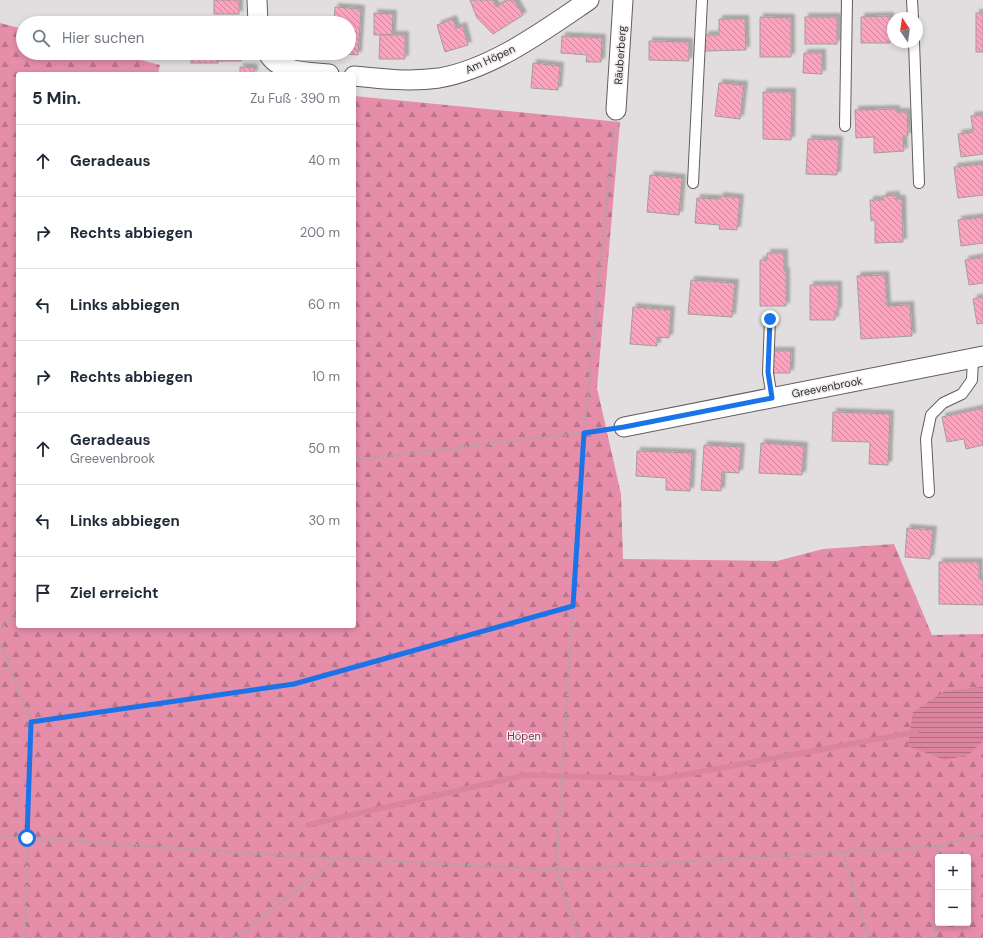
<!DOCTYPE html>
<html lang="de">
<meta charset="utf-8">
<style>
:root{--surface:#fff;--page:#f2f2f3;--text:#1f2937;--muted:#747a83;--line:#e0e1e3}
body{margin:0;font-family:"DM Sans",sans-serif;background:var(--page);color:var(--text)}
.controls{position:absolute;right:12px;bottom:12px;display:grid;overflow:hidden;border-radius:4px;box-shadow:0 2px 6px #0003}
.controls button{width:36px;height:36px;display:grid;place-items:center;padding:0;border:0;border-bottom:1px solid var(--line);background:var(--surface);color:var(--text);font:20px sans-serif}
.compass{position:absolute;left:887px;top:12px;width:36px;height:36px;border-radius:50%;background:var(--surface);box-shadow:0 2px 6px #0003;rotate:347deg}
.stop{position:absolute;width:12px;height:12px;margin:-9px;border:3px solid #1a73e8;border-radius:50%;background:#fff}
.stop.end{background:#1a73e8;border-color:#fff;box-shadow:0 1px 4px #0008}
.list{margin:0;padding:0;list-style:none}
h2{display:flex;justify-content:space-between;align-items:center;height:52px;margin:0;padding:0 16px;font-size:17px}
h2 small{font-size:13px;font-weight:400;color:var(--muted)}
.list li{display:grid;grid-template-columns:26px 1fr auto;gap:12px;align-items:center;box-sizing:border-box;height:72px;padding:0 16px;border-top:1px solid var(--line)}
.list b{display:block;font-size:15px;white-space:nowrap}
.list p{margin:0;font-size:13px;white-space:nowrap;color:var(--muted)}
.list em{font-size:13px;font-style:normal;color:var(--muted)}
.icon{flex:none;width:22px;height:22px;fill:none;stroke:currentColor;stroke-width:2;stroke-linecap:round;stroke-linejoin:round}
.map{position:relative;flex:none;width:983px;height:938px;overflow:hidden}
.search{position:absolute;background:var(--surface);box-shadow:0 2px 6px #0003;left:16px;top:16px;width:340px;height:44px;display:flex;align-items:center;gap:10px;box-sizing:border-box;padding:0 14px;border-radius:22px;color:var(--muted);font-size:15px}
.panel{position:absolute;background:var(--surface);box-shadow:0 2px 6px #0003;left:16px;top:72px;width:340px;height:556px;border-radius:4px}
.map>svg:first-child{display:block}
.forest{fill:url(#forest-firs);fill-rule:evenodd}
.water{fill:url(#water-rules)}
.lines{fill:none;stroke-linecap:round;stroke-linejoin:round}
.stream{stroke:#db849f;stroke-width:5.5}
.building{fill:url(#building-back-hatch);stroke:#a29e9f;filter:url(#shadow)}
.service-casing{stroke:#615d5e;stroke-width:12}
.minor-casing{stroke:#615d5e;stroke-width:21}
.path{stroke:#aaa6a7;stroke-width:2.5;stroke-dasharray:2 2;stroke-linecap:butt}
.service{stroke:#fff;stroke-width:10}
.minor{stroke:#fff;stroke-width:19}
.route{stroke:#1a73e8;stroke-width:5}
.labels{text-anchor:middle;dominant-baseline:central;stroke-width:3;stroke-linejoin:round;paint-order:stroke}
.street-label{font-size:11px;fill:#2f2d2e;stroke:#efebec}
.park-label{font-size:11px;fill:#912b53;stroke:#efebec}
</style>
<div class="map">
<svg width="983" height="938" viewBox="0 0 983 938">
<defs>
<pattern id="forest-firs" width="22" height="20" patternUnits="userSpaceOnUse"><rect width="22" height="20" fill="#e68ea9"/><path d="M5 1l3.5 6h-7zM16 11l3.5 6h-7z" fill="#bb748a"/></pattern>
<pattern id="water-rules" width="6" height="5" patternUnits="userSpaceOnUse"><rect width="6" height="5" fill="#db849f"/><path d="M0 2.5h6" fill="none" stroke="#b26c82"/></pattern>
<pattern id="building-back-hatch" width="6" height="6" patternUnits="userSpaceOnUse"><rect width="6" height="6" fill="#fda3be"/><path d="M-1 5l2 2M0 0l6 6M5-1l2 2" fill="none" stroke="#cd859b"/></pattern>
<filter id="shadow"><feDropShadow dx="3.5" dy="-3.5" stdDeviation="1" flood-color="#0004"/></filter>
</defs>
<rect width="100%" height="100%" fill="#e2dedf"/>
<!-- forest -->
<path class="forest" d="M 0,23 L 23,29 L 23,53 L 113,53 L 160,65 L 158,74 L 18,74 L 18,626 L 354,626 L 354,96 L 620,122 L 597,388 L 621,494 L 623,559 L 777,561 L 823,549 L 894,544 L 932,635 L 983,634 L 983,938 L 0,938 ZM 938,857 L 968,857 L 968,923 L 938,923 Z"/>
<!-- water -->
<polygon class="water" points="983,687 983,741 968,755 945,760 908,746 913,712 945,691"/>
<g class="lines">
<!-- stream -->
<polyline class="stream" points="308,825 526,775 661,779 916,732"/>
</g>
<!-- building -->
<g class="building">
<rect x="214" y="0" width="25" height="14"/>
<polygon points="470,0 493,0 496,7 507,0 514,0 523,15 493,34 477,18"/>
<polygon points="335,7 361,9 358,55 332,53 349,53 349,23 334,23"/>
<polygon points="374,13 393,14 392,35 374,35"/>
<rect x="976" y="13" width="7" height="39"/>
<polygon points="890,16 890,43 861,43 861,17"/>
<polygon points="760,17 791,18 791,57 760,57"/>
<rect x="805" y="17" width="32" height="27"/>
<polygon points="453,19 456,28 463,26 468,45 445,52 437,25"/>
<polygon points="719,19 745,19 746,50 705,51 705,35 719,35"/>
<polygon points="380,35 405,35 405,59 379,59"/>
<polygon points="562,36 602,38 601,62 586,62 587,55 561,53"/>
<polygon points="649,41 689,42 689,61 649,60"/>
<rect x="191" y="53" width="27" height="10"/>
<rect x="218" y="53" width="23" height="8"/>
<polygon points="804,53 822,53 822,74 803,73"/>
<polygon points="533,63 560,66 558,90 531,88"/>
<polygon points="240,67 254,68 254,74 240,74"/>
<polygon points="719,83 744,85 740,119 715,116"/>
<polygon points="763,92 792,92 791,140 763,139"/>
<polygon points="896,109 896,112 907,112 908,136 903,136 904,151 874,153 874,137 856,138 855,110"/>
<polygon points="983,115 983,154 961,157 958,134 973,132 971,116"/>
<polygon points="808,139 839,140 837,175 806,174"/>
<polygon points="983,164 983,195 958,198 954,167"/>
<polygon points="650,175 682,178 679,215 647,212"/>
<polygon points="896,195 896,199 902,199 903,242 875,243 875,220 871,221 870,200 883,200 883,196"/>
<polygon points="720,196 740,198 737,230 719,229 720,225 695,223 697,198 720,199"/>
<polygon points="983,217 983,243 961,246 958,220"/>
<polygon points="767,253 784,253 784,271 786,271 786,306 760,306 760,260 767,260"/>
<polygon points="983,257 983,283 969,285 965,260"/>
<polygon points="885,275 887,306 910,305 912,336 861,339 857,276"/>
<polygon points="691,280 735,283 732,317 688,314"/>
<polygon points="810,285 838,285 838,311 835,311 835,320 810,320"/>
<polygon points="983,297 983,323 977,324 973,299"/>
<polygon points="633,307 671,310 669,338 657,337 657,346 630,344"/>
<polygon points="771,351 791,351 790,373 771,373"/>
<polygon points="983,408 983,445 966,449 964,439 947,442 942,417"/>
<polygon points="833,412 890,414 888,465 869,464 870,442 832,441"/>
<polygon points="761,443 804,446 802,475 759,473"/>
<polygon points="704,445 741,447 739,473 722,472 721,491 701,490"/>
<polygon points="637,451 692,453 690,491 666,490 666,478 636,476"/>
<polygon points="907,528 933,530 930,559 905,557"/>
<polygon points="939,562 979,562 979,579 983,579 983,605 939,604"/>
</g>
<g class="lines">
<defs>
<g id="service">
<polyline points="912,0 913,18"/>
<polyline points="914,42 919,183"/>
<polyline points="845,126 847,0"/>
<polyline points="693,183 702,0"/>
<polyline points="770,319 768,373 772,398"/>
<polyline points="929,492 926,439 931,415 943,403 962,394 972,380 973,358"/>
</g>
<g id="minor">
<polyline points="257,0 258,23"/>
<path d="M 268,53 C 278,73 310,72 329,74"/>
<path d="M 354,76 C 382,79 411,82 439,78 C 492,69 545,30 589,0"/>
<polyline points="616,110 623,0"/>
<polyline points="624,427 983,356"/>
</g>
</defs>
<!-- service casing -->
<use href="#service" class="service-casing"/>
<!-- minor casing -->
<use href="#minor" class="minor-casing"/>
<!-- path -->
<g class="path">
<polyline points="614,128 584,433 556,870 938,846"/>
<polyline points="354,460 606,430"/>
<polyline points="0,629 18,614"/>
<polyline points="0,643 31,722 25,938"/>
<polyline points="31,722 294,684 573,606"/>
<polyline points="0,836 276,855 556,870 579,938"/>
<polyline points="843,852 868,938"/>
<polyline points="235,938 337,859"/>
<polyline points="935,938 938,846 983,834"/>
</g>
<!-- service -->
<use href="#service" class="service"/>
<!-- minor -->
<use href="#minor" class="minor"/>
</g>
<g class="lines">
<!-- route -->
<polyline class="route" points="27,838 31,722 294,684 573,606 584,433 624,427 772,398 768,372 770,319"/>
</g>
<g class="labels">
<!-- street labels -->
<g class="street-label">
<text transform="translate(620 55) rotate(-86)">Räuberberg</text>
<text transform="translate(490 59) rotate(-25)">Am Höpen</text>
<text transform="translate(827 387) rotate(-11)">Greevenbrook</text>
</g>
<!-- park labels -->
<g class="park-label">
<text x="524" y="736">Höpen</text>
</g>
</g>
</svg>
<div class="controls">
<button>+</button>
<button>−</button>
</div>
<svg class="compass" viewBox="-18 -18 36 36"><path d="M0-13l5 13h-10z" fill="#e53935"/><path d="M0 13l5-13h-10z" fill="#747a83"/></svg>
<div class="stop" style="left:27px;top:838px"></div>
<div class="stop end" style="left:770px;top:319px"></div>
<div class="search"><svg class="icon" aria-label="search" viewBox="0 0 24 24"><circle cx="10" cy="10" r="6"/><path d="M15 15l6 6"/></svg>Hier suchen</div>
<section class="panel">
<h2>5 Min.<small>Zu Fuß · 390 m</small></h2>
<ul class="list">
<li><svg class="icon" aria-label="ahead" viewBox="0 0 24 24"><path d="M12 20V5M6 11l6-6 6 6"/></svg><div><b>Geradeaus</b></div><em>40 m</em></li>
<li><svg class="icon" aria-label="right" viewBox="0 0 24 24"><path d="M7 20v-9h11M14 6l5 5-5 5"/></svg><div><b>Rechts abbiegen</b></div><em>200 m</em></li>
<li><svg class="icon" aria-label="left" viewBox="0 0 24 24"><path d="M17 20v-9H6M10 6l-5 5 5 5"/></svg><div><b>Links abbiegen</b></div><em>60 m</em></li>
<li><svg class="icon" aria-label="right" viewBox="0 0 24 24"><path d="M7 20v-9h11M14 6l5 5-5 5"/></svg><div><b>Rechts abbiegen</b></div><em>10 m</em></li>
<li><svg class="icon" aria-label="ahead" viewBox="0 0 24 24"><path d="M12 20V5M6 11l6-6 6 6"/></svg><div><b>Geradeaus</b><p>Greevenbrook</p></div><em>50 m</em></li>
<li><svg class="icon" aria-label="left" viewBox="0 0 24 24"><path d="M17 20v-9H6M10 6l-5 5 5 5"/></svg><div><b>Links abbiegen</b></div><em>30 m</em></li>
<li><svg class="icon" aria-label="arrive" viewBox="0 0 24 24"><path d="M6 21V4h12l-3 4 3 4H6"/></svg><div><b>Ziel erreicht</b></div></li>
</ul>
</section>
</div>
